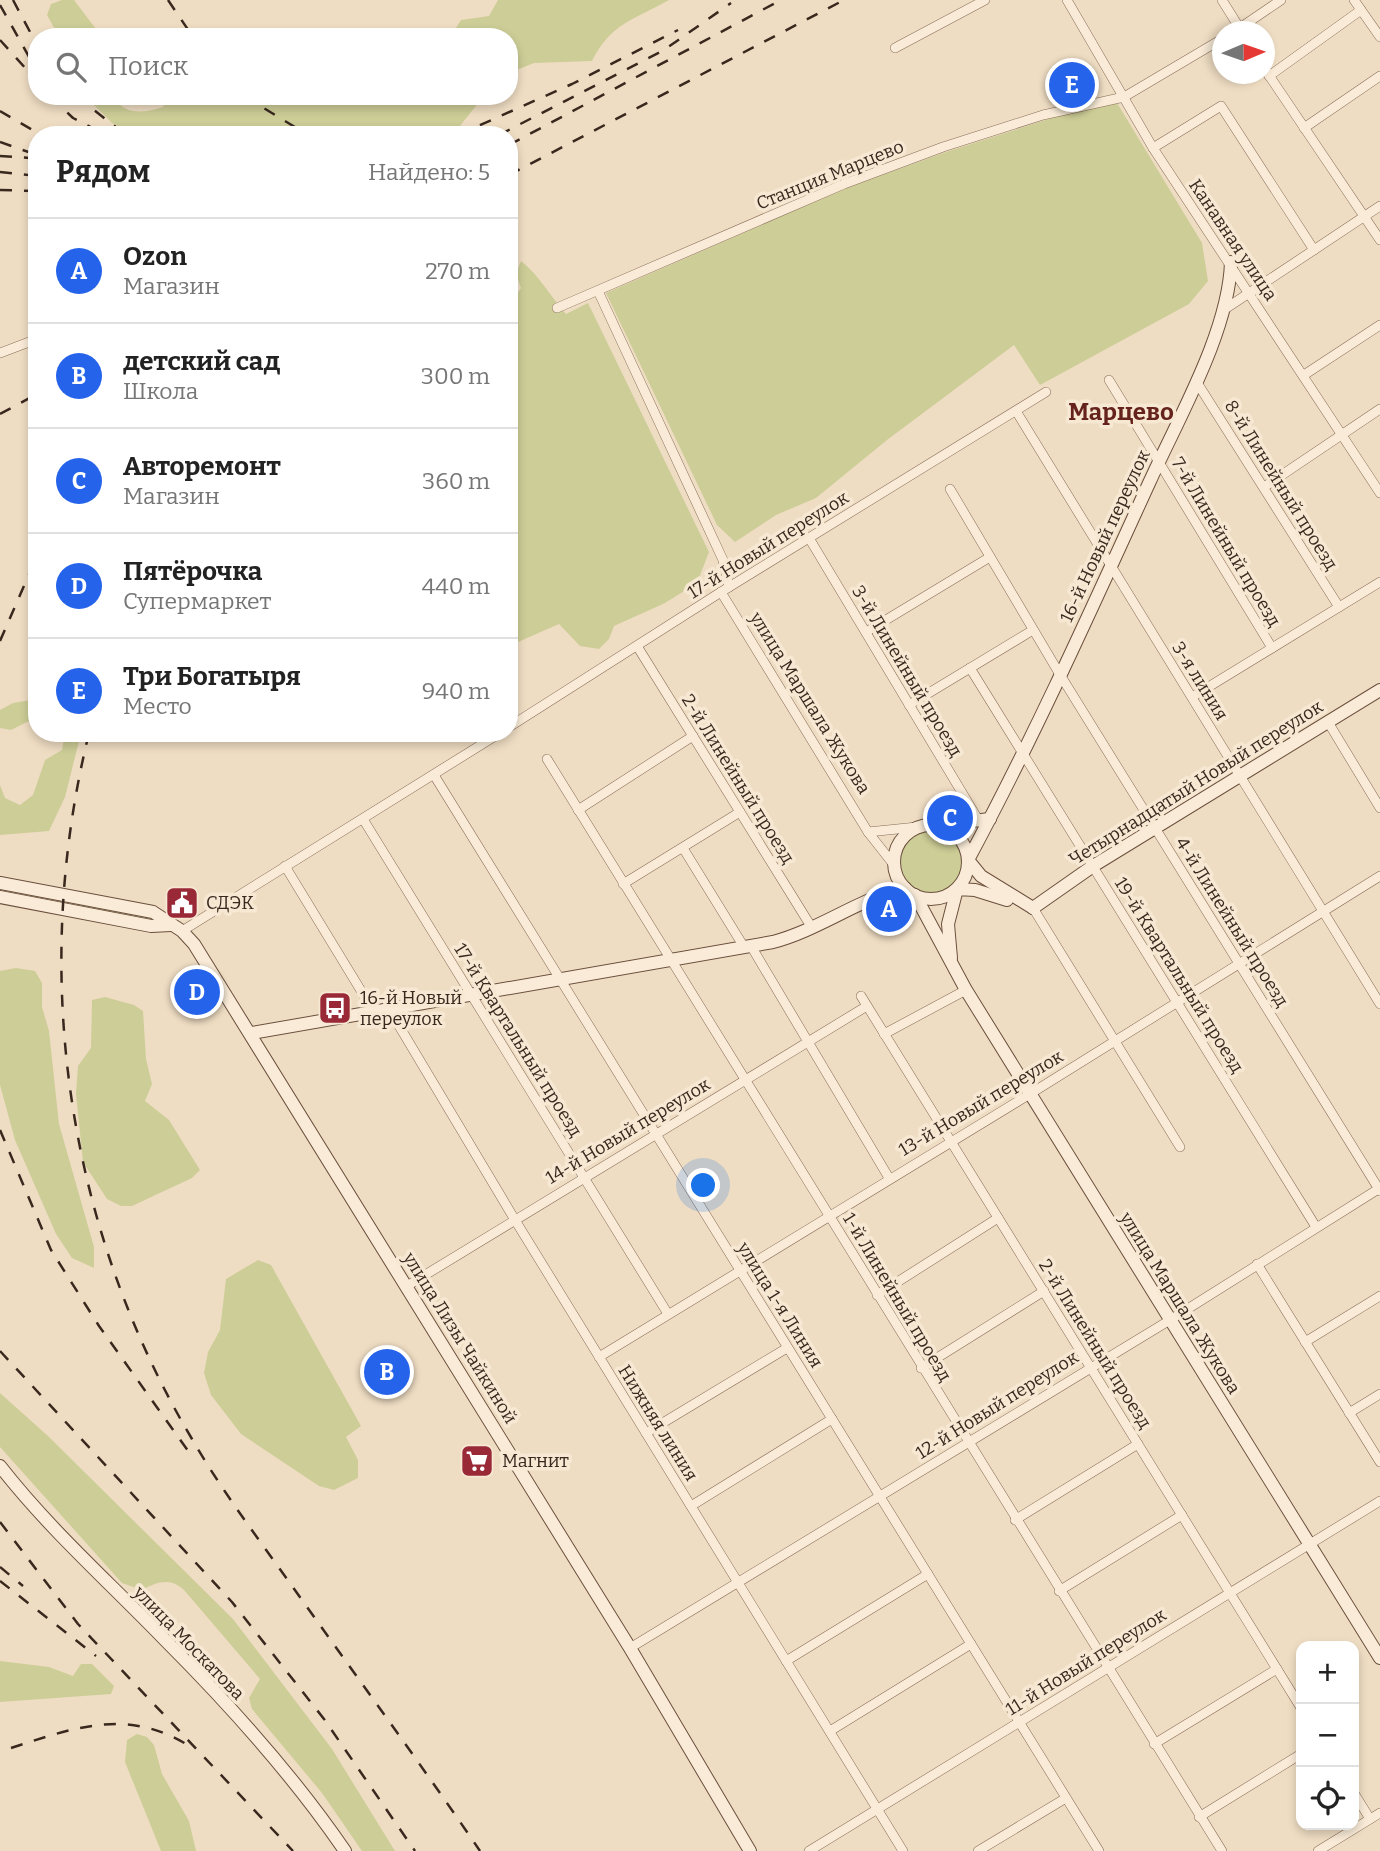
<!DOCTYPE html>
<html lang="ru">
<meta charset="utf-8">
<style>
:root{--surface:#fff;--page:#f2f2f2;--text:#222;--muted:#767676;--line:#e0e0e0;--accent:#2563eb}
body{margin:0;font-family:Bitter,serif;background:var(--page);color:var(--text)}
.controls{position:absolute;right:21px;bottom:21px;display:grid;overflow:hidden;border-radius:14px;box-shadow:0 4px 10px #0003}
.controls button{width:63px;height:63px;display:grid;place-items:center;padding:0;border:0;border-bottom:2px solid var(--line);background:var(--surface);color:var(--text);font:35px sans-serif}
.compass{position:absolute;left:1212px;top:21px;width:63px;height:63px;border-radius:50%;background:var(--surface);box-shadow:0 4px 10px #0003;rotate:88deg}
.you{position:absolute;left:704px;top:1186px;width:24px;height:24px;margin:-18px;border:5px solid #fff;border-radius:50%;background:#1a73e8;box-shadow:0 0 0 10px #1a73e833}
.badge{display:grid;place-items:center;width:46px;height:46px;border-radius:50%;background:var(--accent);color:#fff;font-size:23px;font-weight:700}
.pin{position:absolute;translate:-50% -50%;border:4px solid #fff;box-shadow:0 2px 7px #0006}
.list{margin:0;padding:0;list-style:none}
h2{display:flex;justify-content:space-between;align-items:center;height:91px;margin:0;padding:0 28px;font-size:30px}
h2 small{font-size:23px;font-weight:400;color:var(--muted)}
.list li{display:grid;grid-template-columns:46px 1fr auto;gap:21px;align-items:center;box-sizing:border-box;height:105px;padding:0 28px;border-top:2px solid var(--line)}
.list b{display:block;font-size:26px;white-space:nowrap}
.list p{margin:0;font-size:23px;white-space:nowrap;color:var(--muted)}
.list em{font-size:23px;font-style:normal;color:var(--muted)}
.icon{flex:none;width:38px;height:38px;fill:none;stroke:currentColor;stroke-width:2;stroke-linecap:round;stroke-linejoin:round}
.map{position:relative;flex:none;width:1380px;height:1851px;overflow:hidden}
.search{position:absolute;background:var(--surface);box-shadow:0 4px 10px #0003;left:28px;top:28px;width:490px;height:77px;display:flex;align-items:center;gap:18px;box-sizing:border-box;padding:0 24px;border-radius:28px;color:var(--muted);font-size:26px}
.panel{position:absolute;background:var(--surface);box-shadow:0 4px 10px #0003;left:28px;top:126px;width:490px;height:616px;border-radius:28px}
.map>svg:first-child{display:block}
.green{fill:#cdcd97}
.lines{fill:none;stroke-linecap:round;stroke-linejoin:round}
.street-casing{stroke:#896d5a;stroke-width:10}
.secondary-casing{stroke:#6b4f3d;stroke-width:14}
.street{stroke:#f9ebd7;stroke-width:9}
.secondary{stroke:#f9ebd7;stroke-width:12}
.rail{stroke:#39281e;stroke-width:2.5;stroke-dasharray:12 12;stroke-linecap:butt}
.labels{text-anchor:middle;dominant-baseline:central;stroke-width:7;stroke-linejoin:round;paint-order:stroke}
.street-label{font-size:18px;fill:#39281e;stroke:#f6e8d3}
.poi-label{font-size:18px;fill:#39281e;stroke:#f6e8d3;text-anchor:start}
.district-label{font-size:24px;font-weight:bold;fill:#66231d;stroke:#f6e8d3}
</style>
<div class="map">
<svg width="1380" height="1851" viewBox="0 0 1380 1851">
<rect width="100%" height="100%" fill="#efddc3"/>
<!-- green -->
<g class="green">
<polygon points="62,0 74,0 102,37 59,37 47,15 51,4"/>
<path d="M 498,0 L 669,0 C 634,20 611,23 592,61 L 534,63 L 509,73 L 509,37 L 450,37 L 461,20 L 489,16 Z"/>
<path d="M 85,96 L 113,96 C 124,116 144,113 163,107 L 167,96 L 484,96 L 459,127 L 442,135 L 135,135 L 112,123 Z"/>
<polygon points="1114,98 1202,243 1208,281 1189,304 1040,385 1014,345 887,440 816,498 776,515 735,542 717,525 606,293 844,189 943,153"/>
<path d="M 521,261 C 539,275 551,297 566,314 L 588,303 L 709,552 L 697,583 L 665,603 L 614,626 L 609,639 L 599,649 L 580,646 L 559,624 L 509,646 L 509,305 L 521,288 L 516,274 Z"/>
<polygon points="37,699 37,717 11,730 0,728 0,710 13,703"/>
<polygon points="65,733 81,733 65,797 49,831 0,835 0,785 5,798 20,805 33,795 45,760 62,750"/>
<circle cx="931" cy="862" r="31"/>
<polygon points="0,887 150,916 150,921 0,892"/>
<polygon points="16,968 35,971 42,983 42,1007 49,1031 59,1124 94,1247 94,1268 72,1258 56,1234 15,1140 0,1085 0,971"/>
<polygon points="105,997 134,1005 143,1011 146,1059 152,1084 145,1101 169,1120 200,1170 192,1178 132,1206 121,1206 107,1199 83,1162 76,1094 78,1066 91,1048 92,1000"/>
<polygon points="258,1260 271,1265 361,1426 346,1437 358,1460 358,1478 334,1490 319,1486 241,1434 211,1395 204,1373 208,1352 220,1330 226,1279"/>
<path d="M 0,1393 L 48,1436 L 233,1619 L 332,1749 L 395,1851 L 362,1851 L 322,1793 L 252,1709 L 249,1698 L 260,1679 L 184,1590 C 170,1577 157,1582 142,1590 L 122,1583 L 0,1447 Z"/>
<polygon points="0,1661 49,1667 73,1676 81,1664 92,1664 114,1686 111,1694 0,1702"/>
<polygon points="137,1734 147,1737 154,1745 162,1774 189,1821 196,1851 161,1851 125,1762 127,1740"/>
</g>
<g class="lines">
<defs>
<g id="street">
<polyline points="1067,0 1153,148 1380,493"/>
<polyline points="1222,0 1242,32"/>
<polyline points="1354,0 1380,37"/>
<polyline points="1234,32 1281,0"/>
<polyline points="895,48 985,0"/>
<polyline points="1264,68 1380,240"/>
<polyline points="1269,76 1361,10"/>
<polyline points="1304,128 1380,76"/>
<polyline points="1153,148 1221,106 1314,250"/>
<polyline points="598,291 723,560 729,587"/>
<polyline points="557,308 844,184 943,147 1043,115 1124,97 1222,39"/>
<polyline points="1225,309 1380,206"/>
<polyline points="0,353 37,339"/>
<polyline points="1304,375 1380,325"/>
<polyline points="1109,380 1272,648"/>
<polyline points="1196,381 1339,607"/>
<polyline points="1016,411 1380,1004"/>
<polyline points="1264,487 1380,409"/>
<polyline points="950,489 1059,673 1380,1191"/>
<polyline points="809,538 976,816 973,821"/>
<polyline points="721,592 868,832 894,865"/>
<polyline points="866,632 990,557"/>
<polyline points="637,646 812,928"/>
<polyline points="970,668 1316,1227"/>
<polyline points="1192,697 1380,582"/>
<polyline points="909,705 1033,630"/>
<polyline points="1328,722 1380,808"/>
<polyline points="509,727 721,592 1046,392"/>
<polyline points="547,759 1222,1851"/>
<polyline points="434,775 1099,1851"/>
<polyline points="578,810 693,736"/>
<polyline points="363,819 668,1314"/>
<polyline points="868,832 917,827"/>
<polyline points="683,848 744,947"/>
<polyline points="285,866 374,1012"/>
<polyline points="623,884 740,812"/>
<polyline points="1033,908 1180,1147"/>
<polyline points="182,931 500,733"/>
<polyline points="751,946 889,1178"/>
<polyline points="861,996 1301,1708"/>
<polyline points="389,1009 515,1220 903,1851"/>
<polyline points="884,1034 966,990"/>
<polyline points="1257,1264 1380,1462"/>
<polyline points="407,1286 867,1006"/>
<polyline points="877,1295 998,1218"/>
<polyline points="1305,1342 1380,1296"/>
<polyline points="599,1357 1030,1094 1380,876"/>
<polyline points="921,1368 1044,1291"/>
<polyline points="1349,1413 1380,1394"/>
<polyline points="646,1433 787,1348"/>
<polyline points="691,1506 832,1419"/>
<polyline points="1015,1520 1138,1444"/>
<polyline points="1059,1591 1182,1515"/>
<polyline points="630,1648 1170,1320 1380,1188"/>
<polyline points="786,1661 928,1574"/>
<polyline points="830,1731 971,1644"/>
<polyline points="1154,1744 1277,1669"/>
<polyline points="1354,1793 1370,1819"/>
<polyline points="1199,1817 1301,1754"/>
<polyline points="809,1851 1380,1501"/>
<polyline points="978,1851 1066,1798"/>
<polyline points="1318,1851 1380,1813"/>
</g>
<g id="secondary">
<polyline points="938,825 990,819"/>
<circle cx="931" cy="862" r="37"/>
<polyline points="0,883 153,912 182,931 194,944 630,1648 750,1851"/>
<polyline points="915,895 966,990 1380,1658"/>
<polyline points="0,897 151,926 171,925"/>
<path d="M 1033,908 L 981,876 L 968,860 C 1034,737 1092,608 1150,481 C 1179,417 1229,331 1231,262"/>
<polyline points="1033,908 1093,866 1380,690"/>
<polyline points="951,958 948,924 957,889 975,890 1007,900"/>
<path d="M 252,1033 L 773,942 C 819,930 858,899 905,888"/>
<path d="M 0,1466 C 50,1530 109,1582 165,1640 C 230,1705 293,1775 345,1851"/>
</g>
</defs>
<!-- street casing -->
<use href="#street" class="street-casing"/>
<!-- secondary casing -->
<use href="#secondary" class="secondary-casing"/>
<!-- street -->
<use href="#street" class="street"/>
<!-- secondary -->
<use href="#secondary" class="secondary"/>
<!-- rail -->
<g class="rail">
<polyline points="13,0 37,45"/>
<polyline points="168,0 193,37"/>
<polyline points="0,5 37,71"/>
<polyline points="0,40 37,81"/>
<polyline points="50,96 73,118 106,135"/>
<polyline points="76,96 126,135"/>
<polyline points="244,96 308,135"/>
<polyline points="0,111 41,135"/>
<polyline points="458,135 572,84 678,30"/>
<polyline points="499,135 664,50 731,3"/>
<polyline points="0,142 37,155"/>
<polyline points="509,145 781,0"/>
<polyline points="0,156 30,158"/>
<polyline points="0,172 37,176"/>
<polyline points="509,175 844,0"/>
<polyline points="0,190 37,191"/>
<polyline points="0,414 37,394"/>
<polyline points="0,641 37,556"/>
<path d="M 89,733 C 30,972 66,1227 192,1439 C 223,1493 261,1542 297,1593 C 358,1679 421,1764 480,1851"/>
<polyline points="0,1130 51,1250 99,1326 191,1455"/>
<polyline points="0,1351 232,1602 324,1719 415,1851"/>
<polyline points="0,1522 78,1624 293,1851"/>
<polyline points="0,1567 23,1586"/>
<polyline points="0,1581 96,1656"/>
<path d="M 11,1748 C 73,1728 126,1708 186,1744"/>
</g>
</g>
<!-- icons -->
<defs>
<symbol id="civic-square" viewBox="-11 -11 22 22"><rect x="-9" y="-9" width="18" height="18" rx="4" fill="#992937" stroke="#f6e8d3"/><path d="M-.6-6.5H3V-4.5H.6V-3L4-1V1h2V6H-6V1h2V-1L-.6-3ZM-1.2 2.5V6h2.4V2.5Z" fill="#fff"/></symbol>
<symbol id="bus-square" viewBox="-11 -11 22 22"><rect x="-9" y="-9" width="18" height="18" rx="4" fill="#992937" stroke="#f6e8d3"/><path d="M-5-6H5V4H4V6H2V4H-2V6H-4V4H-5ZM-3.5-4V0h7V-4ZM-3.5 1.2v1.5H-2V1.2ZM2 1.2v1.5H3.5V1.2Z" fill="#fff"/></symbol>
<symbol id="supermarket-square" viewBox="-11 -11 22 22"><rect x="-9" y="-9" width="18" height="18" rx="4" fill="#992937" stroke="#f6e8d3"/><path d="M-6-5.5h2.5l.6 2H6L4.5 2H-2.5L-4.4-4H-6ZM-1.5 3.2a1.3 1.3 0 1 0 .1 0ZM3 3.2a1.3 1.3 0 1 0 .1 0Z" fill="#fff"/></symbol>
</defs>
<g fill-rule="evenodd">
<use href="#civic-square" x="163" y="884" width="38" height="38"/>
<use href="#bus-square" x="316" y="989" width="38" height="38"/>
<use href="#supermarket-square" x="458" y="1442" width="38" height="38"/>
</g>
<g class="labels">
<!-- street labels -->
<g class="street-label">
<text transform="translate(830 175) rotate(-22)">Станция Марцево</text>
<text transform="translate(1233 240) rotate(56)">Канавная улица</text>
<text transform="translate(1281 485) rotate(58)">8-й Линейный проезд</text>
<text transform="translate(1105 536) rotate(-65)">16-й Новый переулок</text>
<text transform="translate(1226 542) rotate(59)">7-й Линейный проезд</text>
<text transform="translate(768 545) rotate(-32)">17-й Новый переулок</text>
<text transform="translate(907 671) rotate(59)">3-й Линейный проезд</text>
<text transform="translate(1200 681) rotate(58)">3-я линия</text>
<text transform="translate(810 703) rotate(58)">улица Маршала Жукова</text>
<text transform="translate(738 779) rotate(58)">2-й Линейный проезд</text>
<text transform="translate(1196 783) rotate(-32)">Четырнадцатый Новый переулок</text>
<text transform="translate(1232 922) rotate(58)">4-й Линейный проезд</text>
<text transform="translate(1179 975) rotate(58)">19-й Квартальный проезд</text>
<text transform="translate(518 1040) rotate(58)">17-й Квартальный проезд</text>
<text transform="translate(981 1103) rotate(-31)">13-й Новый переулок</text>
<text transform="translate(628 1131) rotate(-31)">14-й Новый переулок</text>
<text transform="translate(897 1297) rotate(59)">1-й Линейный проезд</text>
<text transform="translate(1180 1303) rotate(58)">улица Маршала Жукова</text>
<text transform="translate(780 1305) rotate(58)">улица 1-я Линия</text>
<text transform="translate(460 1338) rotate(58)">улица Лизы Чайкиной</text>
<text transform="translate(1095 1344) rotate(58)">2-й Линейный проезд</text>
<text transform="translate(997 1405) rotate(-32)">12-й Новый переулок</text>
<text transform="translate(658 1423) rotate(58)">Нижняя линия</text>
<text transform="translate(189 1643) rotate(46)">улица Москатова</text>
<text transform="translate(1086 1662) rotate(-32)">11-й Новый переулок</text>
</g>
<!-- poi labels -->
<g class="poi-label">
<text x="206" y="903">СДЭК</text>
<text x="360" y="998">16-й Новый<tspan x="360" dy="21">переулок</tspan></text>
<text x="502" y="1461">Магнит</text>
</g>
<!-- district labels -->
<g class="district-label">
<text x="1121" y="412">Марцево</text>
</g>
</g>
</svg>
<div class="controls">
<button>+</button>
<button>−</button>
<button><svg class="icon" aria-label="locate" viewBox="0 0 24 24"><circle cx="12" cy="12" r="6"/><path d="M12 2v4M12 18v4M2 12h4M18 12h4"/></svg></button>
</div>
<svg class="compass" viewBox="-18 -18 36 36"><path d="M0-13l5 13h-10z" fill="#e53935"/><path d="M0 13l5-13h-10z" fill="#767676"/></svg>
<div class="you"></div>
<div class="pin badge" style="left:889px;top:909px">A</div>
<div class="pin badge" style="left:387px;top:1372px">B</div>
<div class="pin badge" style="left:950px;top:818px">C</div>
<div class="pin badge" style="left:197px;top:992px">D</div>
<div class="pin badge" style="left:1072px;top:85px">E</div>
<div class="search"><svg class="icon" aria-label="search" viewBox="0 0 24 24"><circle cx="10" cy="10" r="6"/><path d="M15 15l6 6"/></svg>Поиск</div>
<section class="panel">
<h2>Рядом<small>Найдено: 5</small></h2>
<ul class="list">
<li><span class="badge">A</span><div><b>Ozon</b><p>Магазин</p></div><em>270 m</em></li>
<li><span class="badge">B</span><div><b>детский сад</b><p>Школа</p></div><em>300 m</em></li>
<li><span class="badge">C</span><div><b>Авторемонт</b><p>Магазин</p></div><em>360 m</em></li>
<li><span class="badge">D</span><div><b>Пятёрочка</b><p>Супермаркет</p></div><em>440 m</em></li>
<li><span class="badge">E</span><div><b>Три Богатыря</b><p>Место</p></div><em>940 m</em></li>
</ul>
</section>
</div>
